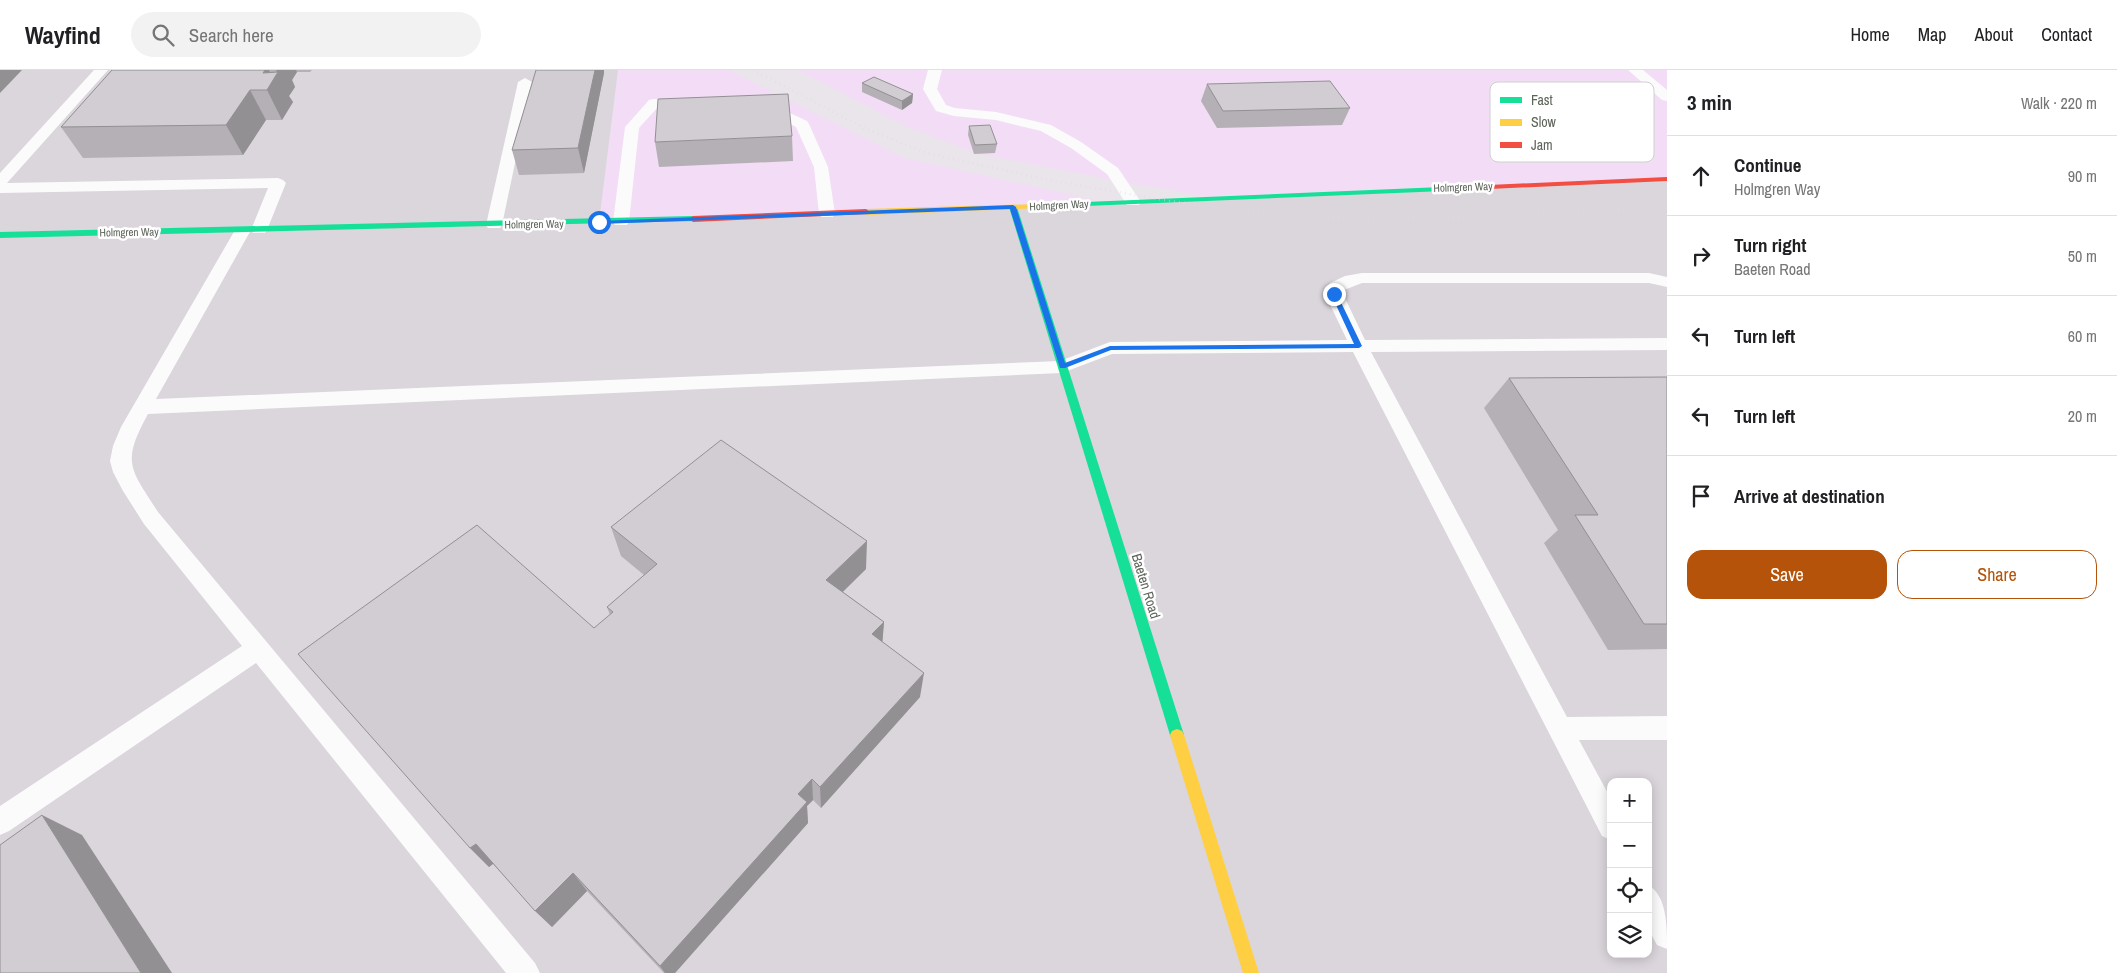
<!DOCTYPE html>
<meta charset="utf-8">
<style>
:root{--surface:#fff;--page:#f2f2f2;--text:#202124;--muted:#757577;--line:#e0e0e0;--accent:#b45309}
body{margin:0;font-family:"Archivo Narrow",sans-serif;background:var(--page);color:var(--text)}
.controls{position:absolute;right:15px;bottom:15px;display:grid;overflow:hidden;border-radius:10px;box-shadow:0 2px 12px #0003}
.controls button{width:45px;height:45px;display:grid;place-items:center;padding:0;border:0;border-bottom:1px solid var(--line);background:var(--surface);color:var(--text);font:25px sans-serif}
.stop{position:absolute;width:15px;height:15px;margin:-11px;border:4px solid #1a73e8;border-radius:50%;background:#fff}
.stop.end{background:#1a73e8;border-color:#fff;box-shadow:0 1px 5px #0008}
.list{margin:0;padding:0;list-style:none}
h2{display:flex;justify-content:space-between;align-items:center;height:65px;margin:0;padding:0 20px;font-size:21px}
h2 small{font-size:16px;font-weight:400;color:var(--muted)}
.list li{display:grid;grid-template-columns:32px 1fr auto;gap:15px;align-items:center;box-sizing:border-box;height:80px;padding:0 20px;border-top:1px solid var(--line)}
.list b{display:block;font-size:19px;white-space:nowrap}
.list p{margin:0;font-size:16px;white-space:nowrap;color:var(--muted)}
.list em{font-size:16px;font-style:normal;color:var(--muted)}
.actions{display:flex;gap:10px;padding:15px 20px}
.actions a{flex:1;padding:11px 0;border:1px solid var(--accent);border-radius:15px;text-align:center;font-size:18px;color:var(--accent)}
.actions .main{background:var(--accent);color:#fff}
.icon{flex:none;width:28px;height:28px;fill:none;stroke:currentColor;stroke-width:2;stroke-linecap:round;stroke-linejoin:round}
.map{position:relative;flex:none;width:1667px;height:903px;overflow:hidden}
header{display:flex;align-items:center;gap:30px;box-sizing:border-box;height:70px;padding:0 25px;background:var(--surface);border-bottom:1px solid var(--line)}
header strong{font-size:24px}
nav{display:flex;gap:28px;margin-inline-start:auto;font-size:18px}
.search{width:350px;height:45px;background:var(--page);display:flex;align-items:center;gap:12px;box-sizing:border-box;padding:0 18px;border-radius:28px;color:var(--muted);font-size:19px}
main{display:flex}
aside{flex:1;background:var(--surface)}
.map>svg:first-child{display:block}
.commercial{fill:#f3dcf6}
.industrial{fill:#dbd5dc;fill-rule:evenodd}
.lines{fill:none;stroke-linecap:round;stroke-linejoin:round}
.lane{fill:#fcfbfc;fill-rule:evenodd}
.fast{fill:#16e098;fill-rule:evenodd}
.slow{fill:#ffcf43;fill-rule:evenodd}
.jam{fill:#f24e42;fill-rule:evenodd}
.rail{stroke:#ddd;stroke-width:2.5;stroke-dasharray:0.5 4.5;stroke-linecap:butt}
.wall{fill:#b4b0b5}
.shaded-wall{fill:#929093}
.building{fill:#d1cdd2;stroke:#929093}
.route{fill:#1a73e8}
.labels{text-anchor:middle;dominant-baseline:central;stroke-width:5;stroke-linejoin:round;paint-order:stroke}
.far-street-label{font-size:11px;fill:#5d645a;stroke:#fff}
.street-label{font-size:14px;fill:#5d645a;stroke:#fff}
.key{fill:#fff;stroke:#ced0ce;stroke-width:1}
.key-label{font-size:14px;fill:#5d645a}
</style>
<header>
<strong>Wayfind</strong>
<div class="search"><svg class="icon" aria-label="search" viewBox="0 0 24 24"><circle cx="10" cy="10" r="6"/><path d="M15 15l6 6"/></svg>Search here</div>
<nav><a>Home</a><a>Map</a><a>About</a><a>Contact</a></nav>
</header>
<main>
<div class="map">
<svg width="1667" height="903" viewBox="0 0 1667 903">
<rect width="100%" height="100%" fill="#eae4eb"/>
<!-- commercial -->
<g class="commercial">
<polygon points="618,0 729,0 905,88 1108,133 599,152"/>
<polygon points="797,0 1667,0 1667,109 1223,129 1128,113 975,83 905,56"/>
</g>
<!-- industrial -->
<path class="industrial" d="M 0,0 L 618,0 L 599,152 L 1667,109 L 1667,903 L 0,903 ZM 1611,712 L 1648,712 L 1648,884 L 1611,884 Z"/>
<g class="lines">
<!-- lane -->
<g class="lane">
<path d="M 94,0 L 108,0 L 7,113 L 278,108 L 283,110 L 286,113 L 267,160 L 265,163 L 253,163 L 251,160 L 156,329 L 1060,291 L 1110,272 L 1347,270 L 1325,224 L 1330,213 L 1345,206 L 1362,203 L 1649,203 L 1667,207 L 1667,217 L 1649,213 L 1362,213 L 1344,220 L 1343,224 L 1365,270 L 1667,268 L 1667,280 L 1371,282 L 1567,647 L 1667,646 L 1667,670 L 1579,670 L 1611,729 L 1611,770 L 1602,766 L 1353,282 L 1112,284 L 1062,303 L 148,344 C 121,393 130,398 158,442 L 535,893 L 540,903 L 506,903 L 256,593 L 9,761 L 0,765 L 0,736 L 242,576 L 144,454 L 123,421 L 113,402 L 110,391 L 113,376 L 121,357 L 235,160 L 237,157 L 249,157 L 251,160 L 268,118 L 0,123 L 0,103 Z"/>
<polygon points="928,0 942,0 937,19 946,35 955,38 996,42 1051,55 1081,72 1118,98 1141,132 1139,135 1127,135 1107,104 1071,78 1041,61 996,50 954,46 936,41 923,19"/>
<polygon points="1628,0 1643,0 1667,20 1667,31 1662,30"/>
<polygon points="525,8 532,12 502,155 500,158 488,158 486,155 518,12"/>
<polygon points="654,29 686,29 693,33 686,37 658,37 639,58 629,152 627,155 615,155 613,152 625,57 649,30"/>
<polygon points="764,31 807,51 809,54 828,97 835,144 833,147 821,147 819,144 814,97 796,57 759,38 757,35"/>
<path d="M 1648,815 C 1667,825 1667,857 1667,879 L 1657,875 L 1648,858 Z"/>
</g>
<!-- fast -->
<g class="fast">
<polygon points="1489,115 1492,115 1492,119 1038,138 1034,136 1038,134"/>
<polygon points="1010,135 1013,135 1017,137 1184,665 1182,669 1177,671 1172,669 1170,665 1009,137"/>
<polygon points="693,146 696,147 696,151 0,168 0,162"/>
</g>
<!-- slow -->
<g class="slow">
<polygon points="1038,134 1041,134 1041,138 866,145 862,142 866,139"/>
<polygon points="1177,659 1182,661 1184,665 1259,903 1243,903 1170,665 1172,661"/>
</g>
<!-- jam -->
<g class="jam">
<polygon points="1667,107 1667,111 1489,119 1485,117 1489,115"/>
<polygon points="866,139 870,142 869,144 693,152 689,149 693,146"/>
</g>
<!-- rail -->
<polyline class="rail" points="753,0 864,58 930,84 1054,111 1170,131 1285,146 1364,149 1473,147 1667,137"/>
</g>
<!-- wall -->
<g class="wall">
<polygon points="112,0 312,0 310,2 297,2 292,10 295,17 289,26 293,32 282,50 266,50 243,85 83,88 61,57"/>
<polygon points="536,0 604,0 604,3 584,103 519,105 512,80"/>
<polygon points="862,13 913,24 912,33 902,40 862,22"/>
<polygon points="1207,14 1350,38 1342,55 1217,58 1201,31"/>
<polygon points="969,56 997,74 995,83 974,84 968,65"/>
<polygon points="792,66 793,91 659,97 655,72"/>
<polygon points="1667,307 1667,579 1608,580 1544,473 1558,460 1484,338 1509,308"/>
<polygon points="611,457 866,499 843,522 884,552 882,572 920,627 821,738 813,730 807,736 808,753 675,903 664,903 587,821 552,857 493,794 489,797 470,778 594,558 610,545 607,537 644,505 621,486"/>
</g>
<!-- shaded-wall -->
<g class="shaded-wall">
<polygon points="0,0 22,0 0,23"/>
<polygon points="265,0 269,0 273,9 278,3 276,0 296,0 297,2 292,10 295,17 289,26 293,32 282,50 267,20 263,3"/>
<polygon points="595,0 604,0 604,3 584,103 578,78"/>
<polygon points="250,20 266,50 243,85 226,55"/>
<polygon points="913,24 912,33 902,40 902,31"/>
<polygon points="867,471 866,499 827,537 826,510"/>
<polygon points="884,552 882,578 872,564"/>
<polygon points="924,603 920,627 821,738 820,717"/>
<polygon points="812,709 813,730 807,736 808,753 675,903 665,903 660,896 798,724"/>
<polygon points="42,745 82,765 172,903 141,903"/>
<polygon points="476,774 494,793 489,797 470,778"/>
<polygon points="573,803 587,821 552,857 535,841"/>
</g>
<!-- building -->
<g class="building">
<polygon points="112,0 265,0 263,3 278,2 267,20 250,20 226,55 61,57"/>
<polygon points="536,0 595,0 578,78 512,80"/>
<polygon points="874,7 913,24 902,31 862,13"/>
<polygon points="1330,11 1350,38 1223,41 1207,14"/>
<polygon points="788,24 792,66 655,72 658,29"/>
<polygon points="990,55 997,74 975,75 969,56"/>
<polygon points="1667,307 1667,554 1644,554 1575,445 1598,445 1509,308"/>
<polygon points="721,370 867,471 826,510 884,552 872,564 924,603 820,717 812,709 798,724 807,732 660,896 573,803 535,841 476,774 470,778 298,584 477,455 594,558 613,542 607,537 657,494 611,457"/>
<polygon points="42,745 141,903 0,903 0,775"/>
</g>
<!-- route -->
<polygon class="route" points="1013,135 1016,137 1065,293 1110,276 1354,274 1331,224 1334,222 1337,224 1362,276 1359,278 1111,280 1065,298 1060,298 1010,139 599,154 596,152 599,151"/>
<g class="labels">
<!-- far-street labels -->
<g class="far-street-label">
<text transform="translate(1463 117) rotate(-2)">Holmgren Way</text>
<text transform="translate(1059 135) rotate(-3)">Holmgren Way</text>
<text transform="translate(534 154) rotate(-1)">Holmgren Way</text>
<text transform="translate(129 162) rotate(-1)">Holmgren Way</text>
</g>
<!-- street labels -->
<g class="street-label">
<text transform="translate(1146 516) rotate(73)">Baeten Road</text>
</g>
</g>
<!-- legend -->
<rect x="1490" y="12" width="164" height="80" rx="8" class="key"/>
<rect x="1500" y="27" width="22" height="6" fill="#16e098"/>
<rect x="1500" y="49" width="22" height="7" fill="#ffcf43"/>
<rect x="1500" y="72" width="22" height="6" fill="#f24e42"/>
<g class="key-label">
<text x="1531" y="35">Fast</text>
<text x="1531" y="57">Slow</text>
<text x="1531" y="80">Jam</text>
</g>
</svg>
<div class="controls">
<button>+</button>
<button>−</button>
<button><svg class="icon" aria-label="locate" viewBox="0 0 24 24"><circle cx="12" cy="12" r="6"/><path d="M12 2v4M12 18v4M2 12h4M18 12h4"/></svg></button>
<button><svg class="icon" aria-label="layers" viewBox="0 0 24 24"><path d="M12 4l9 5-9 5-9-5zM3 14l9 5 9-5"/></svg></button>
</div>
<div class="stop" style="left:599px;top:152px"></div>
<div class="stop end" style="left:1334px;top:224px"></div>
</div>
<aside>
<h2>3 min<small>Walk · 220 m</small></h2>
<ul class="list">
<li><svg class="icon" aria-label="ahead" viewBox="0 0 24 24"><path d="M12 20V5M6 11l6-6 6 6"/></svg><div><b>Continue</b><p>Holmgren Way</p></div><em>90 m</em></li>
<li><svg class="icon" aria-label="right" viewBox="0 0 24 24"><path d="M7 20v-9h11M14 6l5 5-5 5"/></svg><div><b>Turn right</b><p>Baeten Road</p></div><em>50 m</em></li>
<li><svg class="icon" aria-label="left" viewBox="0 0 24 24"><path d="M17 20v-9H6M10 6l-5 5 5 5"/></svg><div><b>Turn left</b></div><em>60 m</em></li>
<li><svg class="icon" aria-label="left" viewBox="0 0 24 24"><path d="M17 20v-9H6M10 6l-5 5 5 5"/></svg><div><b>Turn left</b></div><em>20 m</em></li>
<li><svg class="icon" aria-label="arrive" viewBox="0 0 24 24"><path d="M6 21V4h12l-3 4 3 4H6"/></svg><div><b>Arrive at destination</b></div></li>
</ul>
<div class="actions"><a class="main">Save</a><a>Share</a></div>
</aside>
</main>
